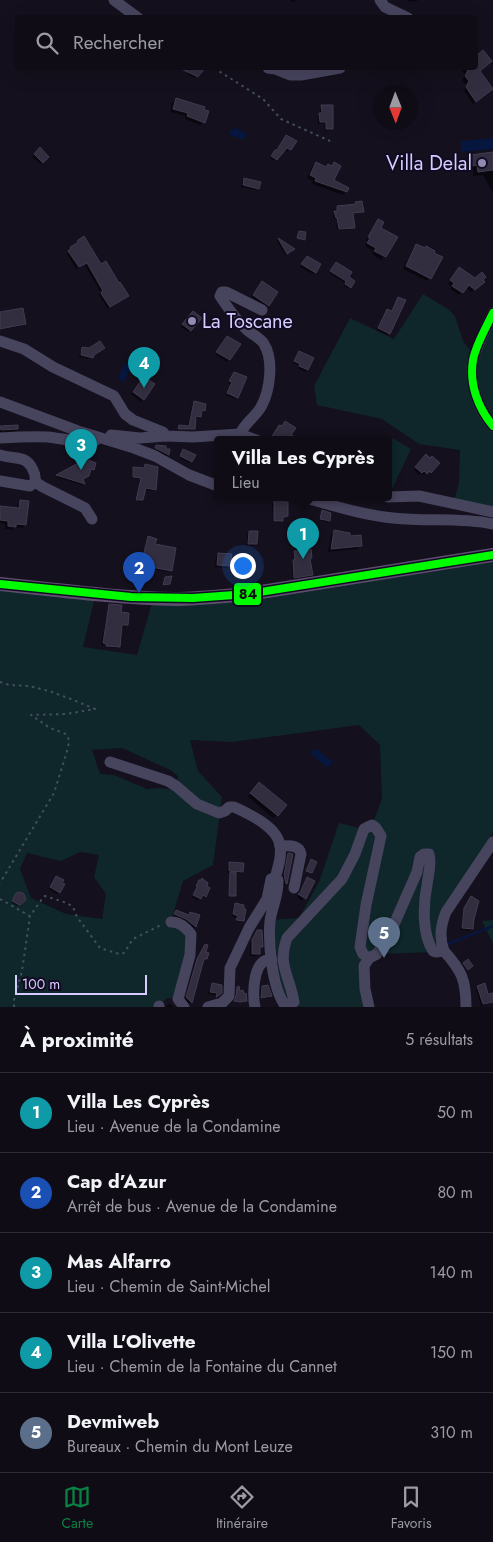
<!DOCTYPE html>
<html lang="fr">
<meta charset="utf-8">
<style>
:root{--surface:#0f0c16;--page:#1d1a23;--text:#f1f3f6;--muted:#9b9ba1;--line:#2f2c35;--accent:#0b8043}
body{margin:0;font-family:Jost,sans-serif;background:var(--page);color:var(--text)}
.compass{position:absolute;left:373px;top:85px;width:45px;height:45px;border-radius:50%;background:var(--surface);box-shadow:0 5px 20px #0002;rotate:179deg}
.scale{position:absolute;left:15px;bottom:12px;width:132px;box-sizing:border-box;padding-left:5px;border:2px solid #d6ccff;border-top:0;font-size:14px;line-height:18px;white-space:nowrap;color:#d6ccff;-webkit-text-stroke:4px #110b22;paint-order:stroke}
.you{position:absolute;left:242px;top:565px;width:18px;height:18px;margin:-12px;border:4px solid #fff;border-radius:50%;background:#1a73e8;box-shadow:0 0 0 8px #1a73e833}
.badge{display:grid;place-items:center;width:32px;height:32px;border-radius:50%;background:var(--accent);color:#fff;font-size:16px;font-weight:700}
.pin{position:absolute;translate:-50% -41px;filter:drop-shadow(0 1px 2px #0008)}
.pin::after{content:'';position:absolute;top:26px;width:18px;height:15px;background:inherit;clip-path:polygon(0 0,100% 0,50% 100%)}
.popup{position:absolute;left:214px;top:436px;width:178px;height:65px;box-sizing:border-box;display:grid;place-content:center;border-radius:5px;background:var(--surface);filter:drop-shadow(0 1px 4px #0005);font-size:16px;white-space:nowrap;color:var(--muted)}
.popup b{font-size:19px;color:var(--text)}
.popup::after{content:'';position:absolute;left:50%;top:100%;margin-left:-10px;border:10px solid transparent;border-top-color:var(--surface)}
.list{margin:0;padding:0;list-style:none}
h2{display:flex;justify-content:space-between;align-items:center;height:65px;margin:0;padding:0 20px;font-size:21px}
h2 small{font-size:16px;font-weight:400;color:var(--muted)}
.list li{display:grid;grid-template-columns:32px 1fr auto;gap:15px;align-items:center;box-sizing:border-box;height:80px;padding:0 20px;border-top:1px solid var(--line)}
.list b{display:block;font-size:19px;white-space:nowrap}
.list p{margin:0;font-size:16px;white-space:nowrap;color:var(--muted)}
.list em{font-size:16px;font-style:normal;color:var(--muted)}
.icon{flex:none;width:28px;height:28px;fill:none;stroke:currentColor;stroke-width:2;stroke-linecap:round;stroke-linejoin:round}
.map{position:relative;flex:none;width:493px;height:1007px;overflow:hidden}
.search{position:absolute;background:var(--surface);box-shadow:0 5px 20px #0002;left:15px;right:15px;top:15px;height:55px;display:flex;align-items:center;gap:12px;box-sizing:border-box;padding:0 18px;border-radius:5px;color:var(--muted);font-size:19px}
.sheet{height:465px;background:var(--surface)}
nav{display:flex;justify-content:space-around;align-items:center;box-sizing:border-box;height:70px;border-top:1px solid var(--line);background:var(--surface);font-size:14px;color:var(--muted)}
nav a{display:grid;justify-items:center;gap:2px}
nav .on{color:var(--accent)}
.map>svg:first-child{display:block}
.green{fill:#0f272a;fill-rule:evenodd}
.water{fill:#06163e}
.shadow{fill:#0007}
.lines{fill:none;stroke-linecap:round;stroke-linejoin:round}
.stream{stroke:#06163e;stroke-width:2.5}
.building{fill:#322e3f;stroke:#413a51}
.path{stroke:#424f5f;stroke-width:2;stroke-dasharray:2.5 4;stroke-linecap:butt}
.minor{stroke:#47445e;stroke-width:11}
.major{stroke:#5d4e6f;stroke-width:14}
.bus-1-casing{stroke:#110b22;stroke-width:11}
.bus-1{stroke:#00fd00;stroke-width:8}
.poi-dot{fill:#928ab0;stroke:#110b22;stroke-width:2}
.labels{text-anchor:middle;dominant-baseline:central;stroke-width:4;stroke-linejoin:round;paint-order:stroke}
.poi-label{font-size:20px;fill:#d6ccff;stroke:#110b22;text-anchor:end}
.line-badge{stroke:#110b22;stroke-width:2}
.pale-badge-label{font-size:14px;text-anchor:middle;font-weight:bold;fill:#111}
</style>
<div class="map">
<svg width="493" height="1007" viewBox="0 0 493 1007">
<rect width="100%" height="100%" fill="#14101d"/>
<!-- green -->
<g class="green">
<polygon points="423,294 448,309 455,316 463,341 477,359 493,321 493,512 453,505 459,483 460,450 419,444 382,419 317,405 314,386 350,318 394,339"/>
<polygon points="392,438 411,449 392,489 388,487 388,445"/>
<path d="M 493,561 L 493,832 L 442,923 L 436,952 L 377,954 L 364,966 L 372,1007 L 300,1007 L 294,1002 L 281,998 L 270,920 L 299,918 L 319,882 L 339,823 L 364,829 L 372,825 L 382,799 L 380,745 L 359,725 L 232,742 L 190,740 L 198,771 L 222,797 L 213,865 L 183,881 L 171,921 L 191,934 L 178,999 L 167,998 L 159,1007 L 0,1007 L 0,590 L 95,597 L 83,647 L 137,655 L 152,603 ZM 122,748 L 170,770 L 178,776 L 176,790 L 159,788 L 147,789 L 114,775 L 100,774 L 92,750 ZM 80,852 L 99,855 L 94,877 L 106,894 L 102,919 L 66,914 L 31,898 L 20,869 L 27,853 L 61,861 Z"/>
<polygon points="493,920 493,943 482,921"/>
</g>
<!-- water -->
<g class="water">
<polygon points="234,127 247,134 244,140 230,135 229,131 232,131"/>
<polygon points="493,138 493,149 461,152 461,141"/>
<polygon points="124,363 131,366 125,381 121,381 118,378"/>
<polygon points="315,748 333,762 328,768 310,753"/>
</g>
<!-- shadow -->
<g class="shadow">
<polygon points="290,0 297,0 297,1 290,2"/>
<polygon points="408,0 422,0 409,2"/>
<polygon points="483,52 479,71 489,92 473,104 464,91 467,85 462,80 465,75 462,70 465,68 476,68 476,59"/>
<polygon points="192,68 203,68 195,78 187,74"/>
<polygon points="176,100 203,122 200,125 185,119 185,116 170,112 172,103"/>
<polygon points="322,107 332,128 330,130 325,131 324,123 318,124 318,116 320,114 320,108"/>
<polygon points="295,142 287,152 284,150 274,161 270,158 273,153"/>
<polygon points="40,149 47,157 40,164 32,157"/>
<polygon points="493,154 493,193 483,175 473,176 473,170 467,170 466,161 471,156"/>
<polygon points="316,164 346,191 343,195 312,184 313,181 307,178 312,167"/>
<polygon points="244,179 258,188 256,190 241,187 242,181"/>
<polygon points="356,203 363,211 361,213 352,214 353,227 352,229 337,230 336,219 334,219 333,214 336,212 335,209 337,207 354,205"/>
<polygon points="378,221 379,228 396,238 381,260 372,254 373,251 365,246 367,241 366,240 375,224"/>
<polygon points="278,240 293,249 285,255 277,241"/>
<polygon points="78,241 125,298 107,308 99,295 101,293 84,264 76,269 67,254 76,246 76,243"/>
<polygon points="417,246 430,278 427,281 403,269 413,249"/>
<polygon points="305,259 315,272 313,274 300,267"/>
<polygon points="334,265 347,278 350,287 348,289 344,286 345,283 329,273"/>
<polygon points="456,271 481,280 480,285 471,292 466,287 459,295 450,289 452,286 448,284"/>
<polygon points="260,284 277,292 266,308 252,297"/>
<polygon points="398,298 404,301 387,335 377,330 385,312 387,310 392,313"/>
<polygon points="0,313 24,324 22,326 0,330"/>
<polygon points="194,313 200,318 188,332 181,327"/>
<polygon points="225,339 239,345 227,362 215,354"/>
<polygon points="83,348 93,356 90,359 79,357 81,350"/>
<polygon points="298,355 307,370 305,372 298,368 299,366 293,363"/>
<polygon points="232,375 237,397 235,399 226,395 231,385 228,383"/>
<polygon points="140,383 153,385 141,402 131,394"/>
<polygon points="194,403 204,410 200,411 198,418 195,417 194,429 193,430 177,430 179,426 188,427 192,404"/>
<polygon points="16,426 17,429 14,431 0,432 0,427"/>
<polygon points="156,446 168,450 168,455 166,457 154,450"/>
<polygon points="184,450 191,461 189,463 179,458"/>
<polygon points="426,456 438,463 428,474 427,472 424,475 421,473 419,475 414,470"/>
<polygon points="86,461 93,469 91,471 89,471 82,480 84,484 82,485 56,477"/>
<polygon points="146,465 155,489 153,491 144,490 141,500 140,502 135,501 140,479 132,478 132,470 134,468 143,469"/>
<polygon points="20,502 25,525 22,528 14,527 12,530 5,529 5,524 0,523 0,507 17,509 17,505"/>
<polygon points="274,502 287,516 281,518 280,523 273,522 272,504"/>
<polygon points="322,512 329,520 327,522 319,520 320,514"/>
<polygon points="335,531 349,538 361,545 357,549 328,552 331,535"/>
<polygon points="249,532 256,543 253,546 247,545 247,534"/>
<polygon points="148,538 171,570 169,572 150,568 148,572 140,570 138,578 128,576 129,571 139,572 147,539"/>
<polygon points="294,552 309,559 312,574 310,576 293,579 292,562 294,561 293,554"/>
<polygon points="218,554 229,566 227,568 215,567 216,556"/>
<polygon points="110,605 120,613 126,625 124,627 120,626 119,646 117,648 105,647 105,646 101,645 108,607"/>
<polygon points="255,787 277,815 273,818 248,797"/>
<polygon points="289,855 292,855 286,884 284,886 282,878 287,857"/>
<polygon points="230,863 242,871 240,873 235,873 234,896 229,896 230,873 227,873 228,865"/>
<polygon points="307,878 314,882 302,901 297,897"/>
<polygon points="54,879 59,892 57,894 49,889"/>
<polygon points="199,881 205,896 203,898 201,897 198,900 192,897 196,889 195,888"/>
<polygon points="16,894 24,900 17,906 11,903"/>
<polygon points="470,900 473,919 472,929 470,931 461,930 463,911"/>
<polygon points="235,904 242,911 243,920 241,922 235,921 237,918 232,916 233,906"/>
<polygon points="174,914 198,916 195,927 193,928 184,920 173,916"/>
<polygon points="257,931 261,946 257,956 250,956 250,943"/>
<polygon points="205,945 204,953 206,959 202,960 191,1002 188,1004 185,1000 195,962"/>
<polygon points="212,984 220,992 214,998 215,995 208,994 210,987"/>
<polygon points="262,987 270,996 269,998 260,999 260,989"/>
<polygon points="478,987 487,995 493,999 491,1003 481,1006 476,989"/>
<polygon points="168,1004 171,1005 173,1007 166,1007"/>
</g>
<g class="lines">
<!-- stream -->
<polyline class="stream" points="448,944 493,926"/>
</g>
<!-- building -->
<g class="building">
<polygon points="483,50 492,61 480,71 493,89 476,102 466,87 469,81 465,76 469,68 476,68 476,56"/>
<polygon points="179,68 205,68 198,77"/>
<polygon points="176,98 205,107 204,110 209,111 205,123 187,116 188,113 173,109"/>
<polygon points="321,105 333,105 333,129 326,129 326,122 320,122 319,113 322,113"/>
<polygon points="286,135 297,141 291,150 287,148 277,160 271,156 275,150 277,150"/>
<polygon points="40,147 49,157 43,163 34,154"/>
<polygon points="493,152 493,170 478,172 477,165 471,166 470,155"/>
<polygon points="316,162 326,167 328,164 332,166 334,162 341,166 334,180 349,188 347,192 315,181 316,178 310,175"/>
<polygon points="244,178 261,182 259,189 243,185"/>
<polygon points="362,201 364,212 353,213 355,228 339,229 337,218 336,218 334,211 337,211 337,206 356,204 355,202"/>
<polygon points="378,219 384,222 381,228 398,237 386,257 374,251 376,248 367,243 370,238 368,237"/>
<polygon points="299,231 306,232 305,240 297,238"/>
<polygon points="84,236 101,264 106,261 119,283 120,282 129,296 110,307 102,295 101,292 103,291 87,263 79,267 68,251 71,248 70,247 77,243 78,240"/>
<polygon points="278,238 295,249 287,254"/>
<polygon points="416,244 425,248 426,246 435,251 434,253 443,257 431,279 406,266"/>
<polygon points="307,256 321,264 316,273 301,264"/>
<polygon points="336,262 352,272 349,277 355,281 351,288 345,284 346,281 330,271"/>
<polygon points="459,267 475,278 482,272 486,277 483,280 485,282 475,290 469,285 463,293 452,286 454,283 450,280"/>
<polygon points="262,281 278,292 269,306 253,295"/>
<polygon points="398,297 406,300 390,334 378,328 387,309 392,311"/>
<polygon points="23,308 26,324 0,329 0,312"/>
<polygon points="193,311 202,318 191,331 182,324"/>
<polygon points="227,336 241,344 230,360 216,352"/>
<polygon points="100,341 105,348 94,355 93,358 81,355 82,347 89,348"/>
<polygon points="299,351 314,358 308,370 299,366 300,364 294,361"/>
<polygon points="234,372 247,377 238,398 227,393 232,382 229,381"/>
<polygon points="142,379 147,383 149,380 155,384 144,400 133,392"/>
<polygon points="194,401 206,404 205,411 202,410 201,417 196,416 195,429 178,429 179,425 189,426"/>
<polygon points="285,421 296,428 291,435 303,440 276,440 271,438 279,425 282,426"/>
<polygon points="18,425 18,429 1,430 0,426"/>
<polygon points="156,445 166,446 166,449 170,449 169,455 155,448"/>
<polygon points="183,449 196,455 192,462 180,456"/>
<polygon points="426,454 430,458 432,456 440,463 431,473 430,471 427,474 424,471 422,473 415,467"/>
<polygon points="86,459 96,463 94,470 91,469 89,476 83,479 85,484 56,475"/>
<polygon points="145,464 158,467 156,490 146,488 143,500 136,500 141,478 133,477 133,467 144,468"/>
<polygon points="20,500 29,501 26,525 16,524 16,527 8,526 8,521 0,520 0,506 19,508"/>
<polygon points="274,500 284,500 284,502 288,502 288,516 283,517 283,521 274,521"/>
<polygon points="322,510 331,513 330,521 320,519"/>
<polygon points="334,530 350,533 350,536 361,535 362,546 331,549"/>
<polygon points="249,531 258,531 257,544 248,544"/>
<polygon points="148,536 157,539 155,544 176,548 172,571 151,567 151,571 140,569"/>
<polygon points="311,549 312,558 310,559 313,575 294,578 293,560 295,559 294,551"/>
<polygon points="218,553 232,554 230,566 217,565"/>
<polygon points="129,569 141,571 140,578 128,576"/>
<polygon points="172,576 170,584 163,585 165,577"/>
<polygon points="109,604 122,605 121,612 129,613 128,625 122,625 120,647 106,646 106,644 103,643"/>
<polygon points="259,782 287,805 278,816 250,793"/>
<polygon points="288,853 293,854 287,884 286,884 284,875"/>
<polygon points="311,859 317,862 312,873 306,871"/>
<polygon points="229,862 244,863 243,872 229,871"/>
<polygon points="230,872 236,872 236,896 229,896"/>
<polygon points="56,876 64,880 62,883 65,884 60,893 50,887"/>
<polygon points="307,877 315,881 306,899 298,894 300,893"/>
<polygon points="202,878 208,883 207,886 210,888 206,897 203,895 201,899 193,895 197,887 196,886 199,880 201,880"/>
<polygon points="21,892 24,894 26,900 20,905 12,901 16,893"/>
<polygon points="471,896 479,901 474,919 473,929 462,928 464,908"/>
<polygon points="235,903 244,905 244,909 246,909 244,921 236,920 238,916 233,914"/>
<polygon points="176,910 189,915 190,912 200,915 196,927 186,919 174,914"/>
<polygon points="257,930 262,930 263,947 260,947 260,954 252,954 252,940"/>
<polygon points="205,944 208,945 206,952 209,953 207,959 204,959 192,1003 186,997 197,959"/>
<polygon points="468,959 473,966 468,970 463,963"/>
<polygon points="212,983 222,985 222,993 218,996 216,997 217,993 210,992"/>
<polygon points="485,983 488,994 493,993 493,1002 483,1004 477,986"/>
<polygon points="268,985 272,996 261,998 262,986"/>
<polygon points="239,986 240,991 243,990 244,994 246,993 247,1001 240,1002 234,1001 236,996 237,987"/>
</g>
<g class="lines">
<!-- path -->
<g class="path">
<polyline points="214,68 263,99 281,119 330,141"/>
<polyline points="0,682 9,685 29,686 49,691 71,699 95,709 66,714 31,715 50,728 66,734 69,740 68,748 54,793 0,883"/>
<polyline points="0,899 30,916 42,899 45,896 67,903 73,907 77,917 100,948 119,954 124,953 133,939 161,925"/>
<polyline points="14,1007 14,1000 22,971 30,916"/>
</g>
<!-- minor -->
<g class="minor">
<polyline points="114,0 138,18"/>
<polyline points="380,0 385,7 408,18"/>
<polyline points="268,68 275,69 290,75 301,75 340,68"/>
<path d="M 493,313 C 487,326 476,347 473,360 C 469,382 478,410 493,426"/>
<polyline points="0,341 24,349 53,367 114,396 125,414 133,420 163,432 166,436 193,437 240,434 256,440"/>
<polyline points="0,402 78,431 134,448 155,456 189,475 218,486"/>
<path d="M 240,434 C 245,423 255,417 261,407 C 270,391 274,360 264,344 C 261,338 251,334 246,329 C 236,320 228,308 220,296 L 222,292 L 226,292 L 262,310"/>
<polyline points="111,435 140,438 166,436"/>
<path d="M 0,438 C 16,437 32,436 48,437 C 64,439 81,443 96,440"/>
<path d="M 0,455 C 14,460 26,454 33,470 C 35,474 36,477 35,482 L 30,486 L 0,481"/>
<polyline points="35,482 43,487 85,508 92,519"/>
<polyline points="388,497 419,496 493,512"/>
<path d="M 306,498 C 335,506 363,515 393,518 C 426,522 460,517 493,524"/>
<path d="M 110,762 L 168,781 L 176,786 L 197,804 L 219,813 L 225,811 L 229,807 L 234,807 C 249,814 278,827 280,846 C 282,856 278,868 275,878"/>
<path d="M 280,846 C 289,846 299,844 301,854 L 294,888"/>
<path d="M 171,922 C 180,922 185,927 191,934 L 190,955 L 178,999 L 184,1007"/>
<path d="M 444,951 C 462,971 466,980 466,1007"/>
<polyline points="159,1007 159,1006"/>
<path d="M 208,1007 L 222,1003 L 229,996 L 230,968 L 249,928 L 267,899 L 271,879 L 275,878 L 278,880 C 279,894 272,907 270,921 C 268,943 272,986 284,1004 L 290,1004 L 294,1002 C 290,976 277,966 287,938 L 342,879 L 355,854 L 364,829 L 372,825 L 376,828 L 381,836 L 366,905 L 360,947 L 363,954 L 369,958"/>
<path d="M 255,1007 C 252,995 253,956 272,960"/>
<path d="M 369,1007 L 365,989 L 364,966 L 369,958 L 377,954 L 392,929 L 417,872 L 420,857 L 424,854 L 429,854 C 432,864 428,875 427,885 C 423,905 422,934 433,951 L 436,952 L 444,951 C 439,938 441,924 446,912 L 493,842"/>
</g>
<!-- major -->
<path class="major" d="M 0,584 C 58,590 117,598 175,599 C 199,599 224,596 248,594 L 493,555"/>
<defs>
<g id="bus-1">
<path d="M 493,313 C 486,328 476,344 473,360 C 469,384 478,408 493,426"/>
<polyline points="0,584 131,597 193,598 248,594 493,555"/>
</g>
</defs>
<!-- bus-1 casing -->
<use href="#bus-1" class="bus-1-casing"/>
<!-- bus-1 -->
<use href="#bus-1" class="bus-1"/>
</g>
<!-- markers -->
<g class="poi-dot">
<circle cx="482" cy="163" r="5"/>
<circle cx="192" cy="321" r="5"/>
</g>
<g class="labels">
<!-- poi labels -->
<g class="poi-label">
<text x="472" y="163">Villa Delal</text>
<text x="202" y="321" text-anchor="start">La Toscane</text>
</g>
</g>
<rect class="line-badge" x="233" y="582" width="29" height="24" rx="5" fill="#00fd00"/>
<g class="pale-badge-label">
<text x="248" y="599">84</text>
</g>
</svg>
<svg class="compass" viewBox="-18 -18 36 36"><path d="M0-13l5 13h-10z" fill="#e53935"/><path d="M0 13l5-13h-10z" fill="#9b9ba1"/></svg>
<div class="scale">100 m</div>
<div class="you"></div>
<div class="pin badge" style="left:303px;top:559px;background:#0f9aa8">1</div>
<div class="popup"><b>Villa Les Cyprès</b>Lieu</div>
<div class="pin badge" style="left:139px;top:593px;background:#1a4fb4">2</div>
<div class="pin badge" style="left:81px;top:470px;background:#0f9aa8">3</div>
<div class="pin badge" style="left:144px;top:388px;background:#0f9aa8">4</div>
<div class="pin badge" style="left:384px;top:958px;background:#5c6f8a">5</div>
<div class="search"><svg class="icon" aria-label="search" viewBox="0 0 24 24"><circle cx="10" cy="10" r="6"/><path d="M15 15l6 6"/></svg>Rechercher</div>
</div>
<section class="sheet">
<h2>À proximité<small>5 résultats</small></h2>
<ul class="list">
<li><span class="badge" style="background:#0f9aa8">1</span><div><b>Villa Les Cyprès</b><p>Lieu · Avenue de la Condamine</p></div><em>50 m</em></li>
<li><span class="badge" style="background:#1a4fb4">2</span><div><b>Cap d’Azur</b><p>Arrêt de bus · Avenue de la Condamine</p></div><em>80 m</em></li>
<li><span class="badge" style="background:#0f9aa8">3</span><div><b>Mas Alfarro</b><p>Lieu · Chemin de Saint-Michel</p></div><em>140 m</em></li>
<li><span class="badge" style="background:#0f9aa8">4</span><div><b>Villa L'Olivette</b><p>Lieu · Chemin de la Fontaine du Cannet</p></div><em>150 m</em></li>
<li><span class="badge" style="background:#5c6f8a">5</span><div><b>Devmiweb</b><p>Bureaux · Chemin du Mont Leuze</p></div><em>310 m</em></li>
</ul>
</section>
<nav>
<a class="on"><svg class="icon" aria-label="map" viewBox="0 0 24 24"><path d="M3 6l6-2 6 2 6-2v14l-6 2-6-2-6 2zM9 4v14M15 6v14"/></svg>Carte</a>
<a><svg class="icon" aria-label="directions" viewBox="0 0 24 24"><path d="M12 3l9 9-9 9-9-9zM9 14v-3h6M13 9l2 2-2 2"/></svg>Itinéraire</a>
<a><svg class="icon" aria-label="saved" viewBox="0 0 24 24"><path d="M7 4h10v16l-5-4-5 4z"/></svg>Favoris</a>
</nav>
